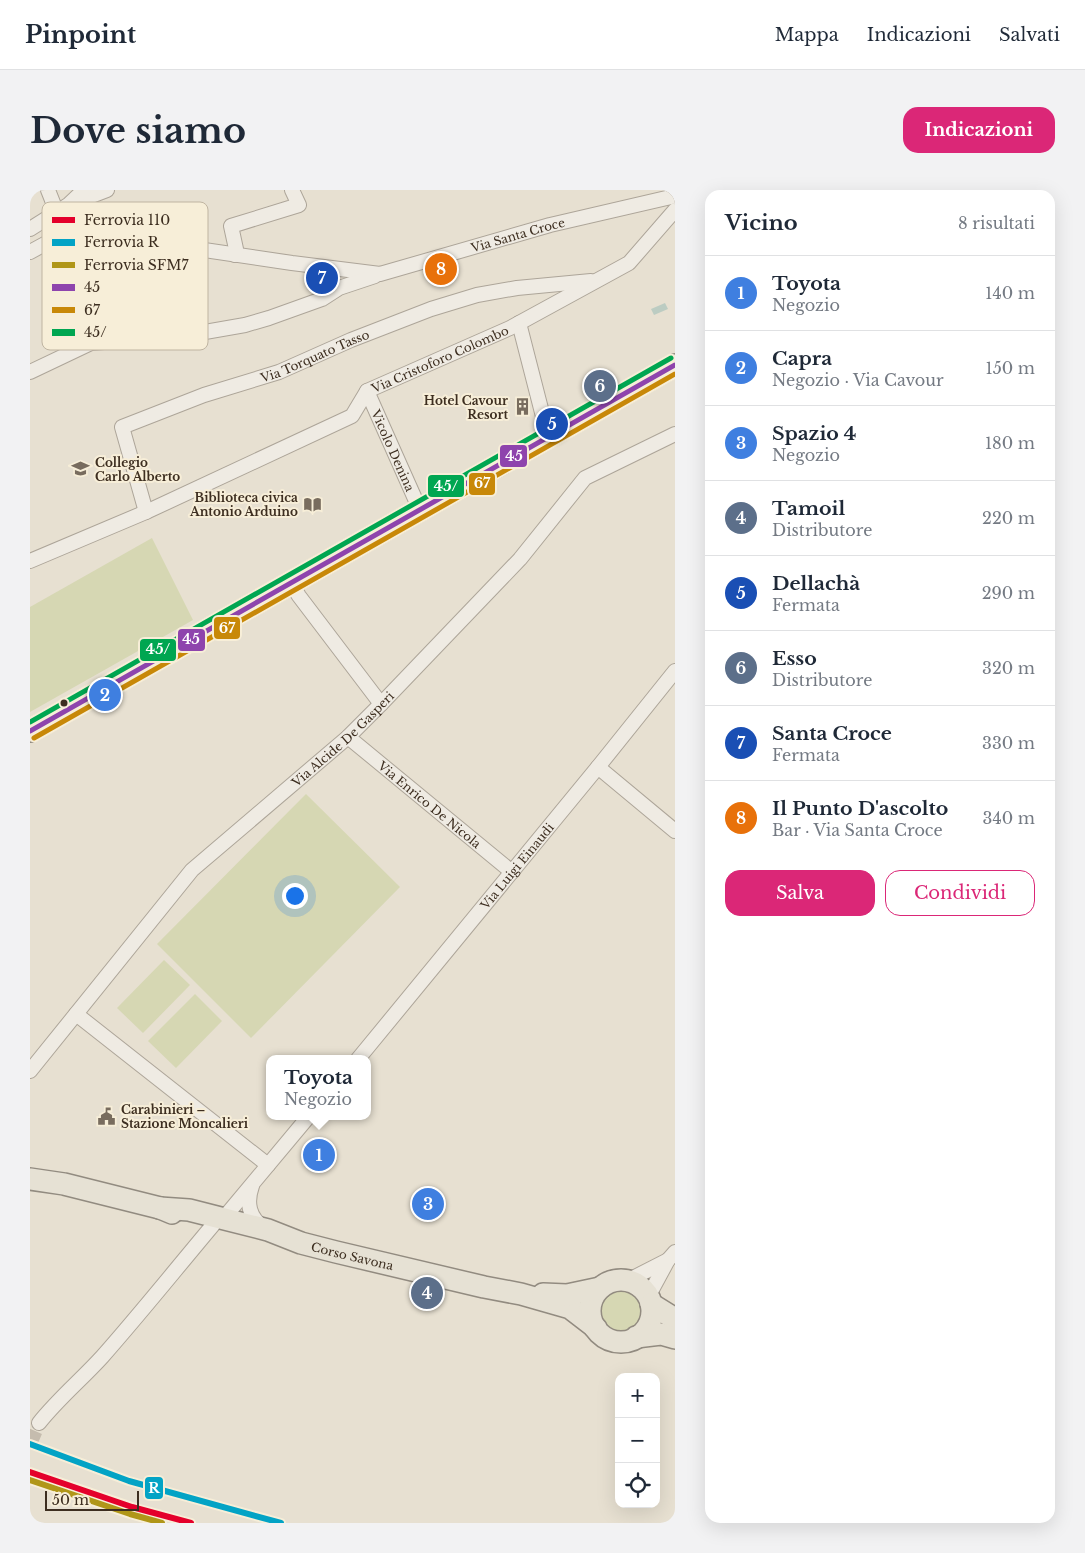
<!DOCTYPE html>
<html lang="it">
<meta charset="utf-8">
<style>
:root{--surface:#fff;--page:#f2f2f3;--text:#1f2937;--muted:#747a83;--line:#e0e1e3;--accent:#db2777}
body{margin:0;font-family:"Libre Baskerville",serif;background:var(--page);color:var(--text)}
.controls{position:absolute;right:15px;bottom:15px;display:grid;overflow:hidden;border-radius:10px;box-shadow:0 5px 20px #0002}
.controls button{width:45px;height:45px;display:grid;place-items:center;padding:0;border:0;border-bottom:1px solid var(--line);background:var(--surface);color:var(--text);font:25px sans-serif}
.scale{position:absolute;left:15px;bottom:12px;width:94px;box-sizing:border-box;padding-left:5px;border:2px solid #3d2e20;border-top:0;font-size:14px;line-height:18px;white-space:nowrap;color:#3d2e20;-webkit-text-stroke:4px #f7eed8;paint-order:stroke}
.you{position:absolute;left:264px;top:705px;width:18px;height:18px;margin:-12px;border:4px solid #fff;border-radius:50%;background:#1a73e8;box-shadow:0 0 0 8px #1a73e833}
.badge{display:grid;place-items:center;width:32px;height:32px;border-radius:50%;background:var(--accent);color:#fff;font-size:16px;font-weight:700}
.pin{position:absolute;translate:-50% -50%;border:2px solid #fff;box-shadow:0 1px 5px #0006}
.popup{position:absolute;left:236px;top:865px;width:105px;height:65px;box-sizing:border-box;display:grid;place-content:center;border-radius:10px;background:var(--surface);filter:drop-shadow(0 1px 4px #0005);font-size:16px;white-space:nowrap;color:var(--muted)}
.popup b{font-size:19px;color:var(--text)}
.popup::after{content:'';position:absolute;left:50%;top:100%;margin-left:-10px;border:10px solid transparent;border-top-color:var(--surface)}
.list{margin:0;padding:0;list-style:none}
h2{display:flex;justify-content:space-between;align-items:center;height:65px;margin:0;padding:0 20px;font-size:21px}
h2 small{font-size:16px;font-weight:400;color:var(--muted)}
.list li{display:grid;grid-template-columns:32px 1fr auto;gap:15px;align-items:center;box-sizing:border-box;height:75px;padding:0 20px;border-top:1px solid var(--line)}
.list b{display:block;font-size:19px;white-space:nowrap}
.list p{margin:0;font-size:16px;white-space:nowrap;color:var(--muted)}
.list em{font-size:16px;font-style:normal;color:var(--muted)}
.actions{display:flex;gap:10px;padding:15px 20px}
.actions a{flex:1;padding:11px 0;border:1px solid var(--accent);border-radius:15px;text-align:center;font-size:18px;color:var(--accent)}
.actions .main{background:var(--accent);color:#fff}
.icon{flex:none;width:28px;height:28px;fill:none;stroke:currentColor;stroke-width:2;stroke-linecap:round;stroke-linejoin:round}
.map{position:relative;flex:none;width:645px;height:1333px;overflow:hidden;border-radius:15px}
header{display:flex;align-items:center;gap:30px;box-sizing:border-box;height:70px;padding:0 25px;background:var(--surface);border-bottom:1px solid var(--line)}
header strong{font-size:24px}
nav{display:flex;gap:28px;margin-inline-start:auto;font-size:18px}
.intro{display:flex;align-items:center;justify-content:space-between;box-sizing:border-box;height:120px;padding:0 30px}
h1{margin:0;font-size:35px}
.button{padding:12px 22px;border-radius:15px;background:var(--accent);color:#fff;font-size:18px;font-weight:700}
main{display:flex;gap:30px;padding:0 30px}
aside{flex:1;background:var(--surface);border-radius:15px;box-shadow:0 5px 20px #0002}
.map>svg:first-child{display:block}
.green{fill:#d6d7b3}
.water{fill:#bcccc2}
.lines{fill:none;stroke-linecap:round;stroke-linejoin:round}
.minor-tunnel{stroke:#c5bcae;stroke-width:14;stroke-dasharray:14 7;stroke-linecap:butt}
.minor-casing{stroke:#ada599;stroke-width:16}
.primary-casing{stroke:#928b80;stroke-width:24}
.minor{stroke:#efebe3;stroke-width:14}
.primary{stroke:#e6e1d4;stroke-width:21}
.bus-1-casing{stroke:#f7eed8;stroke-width:9}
.bus-2-casing{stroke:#f7eed8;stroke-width:9}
.bus-3-casing{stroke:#f7eed8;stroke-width:9}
.bus-1{stroke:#8e44ad;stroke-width:5}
.bus-2{stroke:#c88808;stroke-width:5}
.bus-3{stroke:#00a651;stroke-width:5}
.rail-1-casing{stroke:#f7eed8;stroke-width:10}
.rail-2-casing{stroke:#f7eed8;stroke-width:10}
.rail-3-casing{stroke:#f7eed8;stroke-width:10}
.rail-1{stroke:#e4002b;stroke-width:6}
.rail-2{stroke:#03a3c5;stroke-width:6}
.rail-3{stroke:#b09618;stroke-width:6}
.bus-dot{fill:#3d2e20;stroke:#f7eed8;stroke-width:2}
.labels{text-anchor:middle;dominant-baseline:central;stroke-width:4;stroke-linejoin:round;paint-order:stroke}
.street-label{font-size:12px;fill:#3d2e20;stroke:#f7eed8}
.poi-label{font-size:12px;font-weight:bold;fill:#3d2e20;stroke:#f7eed8;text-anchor:end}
.key{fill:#f7eed8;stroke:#bfb4a1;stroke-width:1}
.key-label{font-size:14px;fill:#3d2e20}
.line-badge{stroke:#f7eed8;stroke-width:2}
.badge-label{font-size:14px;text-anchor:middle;font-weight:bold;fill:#fff}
</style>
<header>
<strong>Pinpoint</strong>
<nav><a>Mappa</a><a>Indicazioni</a><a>Salvati</a></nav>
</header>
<div class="intro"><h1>Dove siamo</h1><a class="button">Indicazioni</a></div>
<main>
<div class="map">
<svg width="645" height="1333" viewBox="0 0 645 1333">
<rect width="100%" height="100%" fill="#e7e0d1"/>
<!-- green -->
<g class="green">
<polygon points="122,348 163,430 0,522 0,417"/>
<polygon points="276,604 370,697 221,848 127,754"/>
<polygon points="134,770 160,795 113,843 87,818"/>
<polygon points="165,804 192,831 146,878 118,851"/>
<circle cx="591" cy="1120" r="22"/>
</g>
<!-- water -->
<polygon class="water" points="635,113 638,119 624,125 621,119"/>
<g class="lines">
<!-- minor-tunnel -->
<polyline class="minor-tunnel" points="0,1254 9,1233"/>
<defs>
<g id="minor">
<polyline points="18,0 35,43"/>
<polyline points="43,13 77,0"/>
<polyline points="0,39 38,15 54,0"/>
<path id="s1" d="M 0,62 L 35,43 L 59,43 L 262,73 L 350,84 L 520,35 L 645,6"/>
<polyline points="205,65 206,59 201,36 269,15 262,0"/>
<polyline points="489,133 518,246"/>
<polyline points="0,182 61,153 152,146 215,135 239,128 292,109 309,98 345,86"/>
<path id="s2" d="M 337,201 L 390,320"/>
<path id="s3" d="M 116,322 L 92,237 L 174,205 L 249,182 L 321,150 L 401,119 L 447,105 L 487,98 L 561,91"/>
<path id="s4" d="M 0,371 L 116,322 L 322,226 L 337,201 L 480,138 L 599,73 L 645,20"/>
<polyline points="261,393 269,406 351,514"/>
<path id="s5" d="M 318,547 L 482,682"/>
<polyline points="568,577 645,641"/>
<polyline points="46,824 238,975"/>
<path id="s6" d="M 328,869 L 568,577 L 645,481"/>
<path id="s7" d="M 0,881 L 162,680 L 318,547 L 351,514 L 490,369 L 555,288 L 645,244"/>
<path d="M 222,996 C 216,1013 219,1027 234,1038"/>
<polyline points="193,1029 279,926"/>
<polyline points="597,1091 638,1070"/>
<polyline points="618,1107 638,1070 645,1062"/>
<path d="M 9,1233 C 28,1209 51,1190 72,1167 C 110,1124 146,1079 183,1035"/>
</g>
<g id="primary">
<polyline points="0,541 645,175"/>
<polyline points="0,989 34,994 130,1018 142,1023"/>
<path id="s8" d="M 130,1018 L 159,1020 L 238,1040 L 271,1053 L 306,1062 L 454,1097 L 491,1104 L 540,1118 L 566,1138"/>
<circle cx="591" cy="1121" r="31"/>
<polyline points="513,1104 537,1105 570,1098"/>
<polyline points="621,1114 645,1129"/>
<polyline points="606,1147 631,1144 645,1148"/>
</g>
</defs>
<!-- minor casing -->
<use href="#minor" class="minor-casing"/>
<!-- primary casing -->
<use href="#primary" class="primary-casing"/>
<!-- minor -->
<use href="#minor" class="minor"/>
<!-- primary -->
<use href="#primary" class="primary"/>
<defs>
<polyline id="bus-1" points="0,541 645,175"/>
<polyline id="bus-2" points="4,548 645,184"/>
<polyline id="bus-3" points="0,532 641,168"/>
</defs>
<!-- bus-1 casing -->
<use href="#bus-1" class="bus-1-casing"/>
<!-- bus-2 casing -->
<use href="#bus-2" class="bus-2-casing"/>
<!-- bus-3 casing -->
<use href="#bus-3" class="bus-3-casing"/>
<!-- bus-1 -->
<use href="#bus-1" class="bus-1"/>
<!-- bus-2 -->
<use href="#bus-2" class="bus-2"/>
<!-- bus-3 -->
<use href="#bus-3" class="bus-3"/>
<defs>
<polyline id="rail-1" points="0,1282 102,1317 161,1333"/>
<polyline id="rail-2" points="0,1254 99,1291 251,1333"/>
<polyline id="rail-3" points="0,1290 100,1324 132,1333"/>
</defs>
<!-- rail-1 casing -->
<use href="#rail-1" class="rail-1-casing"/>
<!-- rail-2 casing -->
<use href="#rail-2" class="rail-2-casing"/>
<!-- rail-3 casing -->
<use href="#rail-3" class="rail-3-casing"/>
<!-- rail-1 -->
<use href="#rail-1" class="rail-1"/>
<!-- rail-2 -->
<use href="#rail-2" class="rail-2"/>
<!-- rail-3 -->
<use href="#rail-3" class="rail-3"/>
</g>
<!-- icons -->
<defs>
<symbol id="building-bare" viewBox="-9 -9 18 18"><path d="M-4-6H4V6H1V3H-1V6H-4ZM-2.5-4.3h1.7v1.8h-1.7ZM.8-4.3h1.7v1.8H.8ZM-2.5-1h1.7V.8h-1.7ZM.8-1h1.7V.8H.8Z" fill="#786c5e" stroke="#f7eed8" stroke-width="2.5" paint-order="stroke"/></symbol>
<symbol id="university-bare" viewBox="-9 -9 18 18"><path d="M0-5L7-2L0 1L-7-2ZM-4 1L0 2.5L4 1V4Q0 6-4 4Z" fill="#786c5e" stroke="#f7eed8" stroke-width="2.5" paint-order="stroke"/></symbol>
<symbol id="library-bare" viewBox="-9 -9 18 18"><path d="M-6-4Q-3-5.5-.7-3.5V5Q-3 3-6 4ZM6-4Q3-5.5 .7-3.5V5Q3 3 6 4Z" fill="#786c5e" stroke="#f7eed8" stroke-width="2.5" paint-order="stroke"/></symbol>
<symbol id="civic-bare" viewBox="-9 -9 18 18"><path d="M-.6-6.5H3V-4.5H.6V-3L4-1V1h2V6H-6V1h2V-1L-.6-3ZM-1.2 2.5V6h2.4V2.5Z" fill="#786c5e" stroke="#f7eed8" stroke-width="2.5" paint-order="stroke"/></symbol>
</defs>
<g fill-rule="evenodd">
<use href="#building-bare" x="480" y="204" width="25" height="25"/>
<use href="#university-bare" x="38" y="266" width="25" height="25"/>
<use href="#library-bare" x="270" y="302" width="25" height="25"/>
<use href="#civic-bare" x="64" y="914" width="25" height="25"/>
</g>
<!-- markers -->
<circle class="bus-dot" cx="34" cy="513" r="4.5"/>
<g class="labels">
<!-- street labels -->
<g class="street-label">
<text stroke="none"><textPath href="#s1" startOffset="501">Via Santa Croce</textPath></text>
<text stroke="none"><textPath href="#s3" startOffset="294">Via Torquato Tasso</textPath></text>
<text stroke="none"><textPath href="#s4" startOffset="462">Via Cristoforo Colombo</textPath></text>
<text stroke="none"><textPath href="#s2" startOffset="65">Vicolo Denina</textPath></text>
<text stroke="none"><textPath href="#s7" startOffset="458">Via Alcide De Gasperi</textPath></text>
<text stroke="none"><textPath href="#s5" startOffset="106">Via Enrico De Nicola</textPath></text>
<text stroke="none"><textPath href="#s6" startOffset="250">Via Luigi Einaudi</textPath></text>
<text stroke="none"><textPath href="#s8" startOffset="199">Corso Savona</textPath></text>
</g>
<!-- poi labels -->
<g class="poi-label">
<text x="478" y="210">Hotel Cavour<tspan x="478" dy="14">Resort</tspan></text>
<text x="65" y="272" text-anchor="start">Collegio<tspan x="65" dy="14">Carlo Alberto</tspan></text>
<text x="268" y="307">Biblioteca civica<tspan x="268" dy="14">Antonio Arduino</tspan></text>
<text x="91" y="919" text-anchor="start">Carabinieri –<tspan x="91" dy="14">Stazione Moncalieri</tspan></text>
</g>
</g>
<!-- legend -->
<rect x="12" y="12" width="166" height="148" rx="8" class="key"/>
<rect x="22" y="27" width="23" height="6" fill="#e4002b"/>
<rect x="22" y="49" width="23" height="7" fill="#03a3c5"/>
<rect x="22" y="72" width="23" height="6" fill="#b09618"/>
<rect x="22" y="94" width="23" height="7" fill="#8e44ad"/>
<rect x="22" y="117" width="23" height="6" fill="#c88808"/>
<rect x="22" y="139" width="23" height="7" fill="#00a651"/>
<g class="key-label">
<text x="54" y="35">Ferrovia 110</text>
<text x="54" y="57">Ferrovia R</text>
<text x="54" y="80">Ferrovia SFM7</text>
<text x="54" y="102">45</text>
<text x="54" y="125">67</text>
<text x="54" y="147">45/</text>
</g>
<g class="line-badge">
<rect x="469" y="254" width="29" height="24" rx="5" fill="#8e44ad"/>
<rect x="438" y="282" width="28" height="24" rx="5" fill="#c88808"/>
<rect x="397" y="284" width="38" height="24" rx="5" fill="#00a651"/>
<rect x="183" y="426" width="28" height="24" rx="5" fill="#c88808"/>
<rect x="147" y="438" width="29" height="24" rx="5" fill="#8e44ad"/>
<rect x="109" y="448" width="38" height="24" rx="5" fill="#00a651"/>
<rect x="114" y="1286" width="20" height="24" rx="5" fill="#03a3c5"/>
</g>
<g class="badge-label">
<text x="484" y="271">45</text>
<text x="452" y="298">67</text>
<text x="416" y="301">45/</text>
<text x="197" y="443">67</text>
<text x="161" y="454">45</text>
<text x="128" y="464">45/</text>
<text x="124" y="1303">R</text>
</g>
</svg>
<div class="controls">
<button>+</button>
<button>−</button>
<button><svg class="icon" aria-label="locate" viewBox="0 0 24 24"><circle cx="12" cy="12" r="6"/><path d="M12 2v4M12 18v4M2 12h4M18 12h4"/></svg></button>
</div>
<div class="scale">50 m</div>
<div class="you"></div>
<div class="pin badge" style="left:289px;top:965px;background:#3f7fe0">1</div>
<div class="popup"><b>Toyota</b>Negozio</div>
<div class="pin badge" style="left:75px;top:505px;background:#3f7fe0">2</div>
<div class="pin badge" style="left:398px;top:1014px;background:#3f7fe0">3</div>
<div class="pin badge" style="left:397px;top:1103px;background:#5c6f8a">4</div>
<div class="pin badge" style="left:522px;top:234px;background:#1a4fb4">5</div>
<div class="pin badge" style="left:570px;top:196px;background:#5c6f8a">6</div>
<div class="pin badge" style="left:292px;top:88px;background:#1a4fb4">7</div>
<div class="pin badge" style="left:411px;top:79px;background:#e8710a">8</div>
</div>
<aside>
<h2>Vicino<small>8 risultati</small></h2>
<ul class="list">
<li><span class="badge" style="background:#3f7fe0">1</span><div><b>Toyota</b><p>Negozio</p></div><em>140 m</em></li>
<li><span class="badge" style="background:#3f7fe0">2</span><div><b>Capra</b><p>Negozio · Via Cavour</p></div><em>150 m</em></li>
<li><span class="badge" style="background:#3f7fe0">3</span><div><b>Spazio 4</b><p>Negozio</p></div><em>180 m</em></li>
<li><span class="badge" style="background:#5c6f8a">4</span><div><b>Tamoil</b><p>Distributore</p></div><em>220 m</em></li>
<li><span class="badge" style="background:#1a4fb4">5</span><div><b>Dellachà</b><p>Fermata</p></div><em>290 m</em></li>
<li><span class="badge" style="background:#5c6f8a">6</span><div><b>Esso</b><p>Distributore</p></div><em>320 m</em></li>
<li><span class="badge" style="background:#1a4fb4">7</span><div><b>Santa Croce</b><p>Fermata</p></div><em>330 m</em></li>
<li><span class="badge" style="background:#e8710a">8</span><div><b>Il Punto D'ascolto</b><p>Bar · Via Santa Croce</p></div><em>340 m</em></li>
</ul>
<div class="actions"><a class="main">Salva</a><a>Condividi</a></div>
</aside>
</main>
